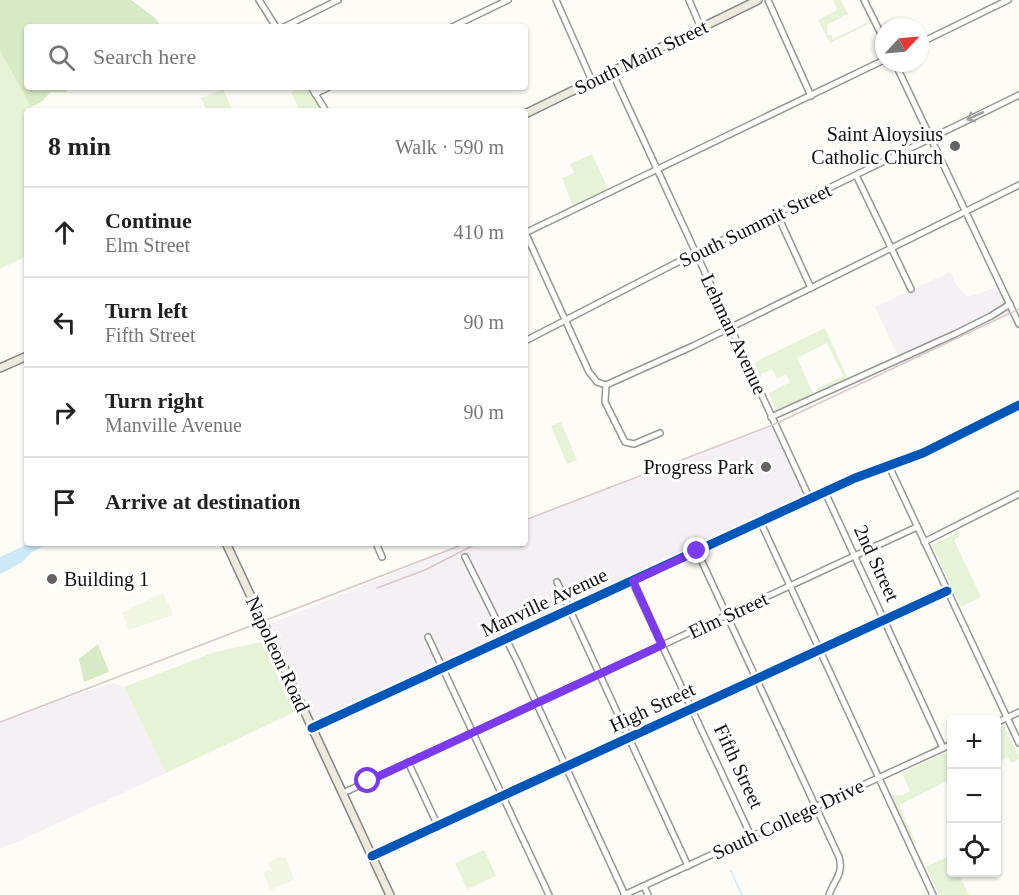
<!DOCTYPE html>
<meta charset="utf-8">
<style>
:root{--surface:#fff;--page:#f2f2f2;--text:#222;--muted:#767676;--line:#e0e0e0}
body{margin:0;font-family:Georgia,serif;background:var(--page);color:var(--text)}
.controls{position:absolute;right:18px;bottom:18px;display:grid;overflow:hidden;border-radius:6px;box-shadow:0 2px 4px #0004}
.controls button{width:54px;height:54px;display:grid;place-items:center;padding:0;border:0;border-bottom:2px solid var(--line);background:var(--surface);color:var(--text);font:30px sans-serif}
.compass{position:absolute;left:875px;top:18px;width:54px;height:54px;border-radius:50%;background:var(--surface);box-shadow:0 2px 4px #0004;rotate:64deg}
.stop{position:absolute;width:18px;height:18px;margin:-14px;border:4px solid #7c3aed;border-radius:50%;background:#fff}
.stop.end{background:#7c3aed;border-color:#fff;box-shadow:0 2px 6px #0008}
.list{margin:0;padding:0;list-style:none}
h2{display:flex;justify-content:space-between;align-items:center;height:78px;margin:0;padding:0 24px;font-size:26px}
h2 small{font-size:20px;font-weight:400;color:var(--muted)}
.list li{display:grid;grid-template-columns:39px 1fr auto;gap:18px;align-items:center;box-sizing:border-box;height:90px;padding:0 24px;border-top:2px solid var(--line)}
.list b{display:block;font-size:22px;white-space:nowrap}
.list p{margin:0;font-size:20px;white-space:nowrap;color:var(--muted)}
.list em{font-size:20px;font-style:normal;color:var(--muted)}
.icon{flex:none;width:33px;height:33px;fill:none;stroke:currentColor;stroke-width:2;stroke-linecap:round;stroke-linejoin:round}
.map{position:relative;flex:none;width:1019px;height:895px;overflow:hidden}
.search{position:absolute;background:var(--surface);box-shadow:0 2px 4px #0004;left:24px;top:24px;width:504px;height:66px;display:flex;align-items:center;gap:15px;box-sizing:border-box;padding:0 21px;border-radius:6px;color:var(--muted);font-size:22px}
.panel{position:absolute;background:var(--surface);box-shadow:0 2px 4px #0004;left:24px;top:108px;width:504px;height:438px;border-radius:6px}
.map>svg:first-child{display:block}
.industrial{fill:#f5f0f3}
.green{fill:#e7f3d7}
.forest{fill:#d8eac5}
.pitch{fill:#f0f6e1}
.water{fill:#cde8f7}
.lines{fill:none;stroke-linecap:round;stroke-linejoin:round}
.stream{stroke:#cde8f7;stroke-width:1.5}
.minor-casing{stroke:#979795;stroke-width:8}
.major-casing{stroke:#858482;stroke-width:10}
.minor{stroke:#fffffe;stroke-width:5}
.major{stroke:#ede9dc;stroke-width:7}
.rail{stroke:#d9c6c7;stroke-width:1.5}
.cycleway-casing{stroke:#fff;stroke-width:13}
.cycleway{stroke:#0057b8;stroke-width:9}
.oneway{stroke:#a0a09f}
.route{stroke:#7c3aed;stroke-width:8}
.poi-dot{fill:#646362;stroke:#fff;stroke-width:2}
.labels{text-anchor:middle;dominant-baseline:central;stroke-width:6;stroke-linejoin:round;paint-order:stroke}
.street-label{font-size:20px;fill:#111;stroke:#fff}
.poi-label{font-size:20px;fill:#111;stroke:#fff;text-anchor:end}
</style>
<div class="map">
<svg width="1019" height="895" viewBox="0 0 1019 895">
<rect width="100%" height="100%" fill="#fdfcf7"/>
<!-- industrial -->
<g class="industrial">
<polygon points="950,272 957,286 968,297 1001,286 1013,312 902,365 875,307"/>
<polygon points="775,424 810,499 312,728 265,626 467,543 525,543 525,520"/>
<polygon points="113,683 124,687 166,773 15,843 0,848 0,722 70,696"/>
</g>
<!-- green -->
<g class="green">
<polygon points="0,0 131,0 155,18 139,27 27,27 22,90 33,111 27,111 27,256 0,269"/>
<polygon points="833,0 841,0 848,14 827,25 828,35 831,35 833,39 868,22 867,19 870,23 830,43 818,20 837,10"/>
<polygon points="301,87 311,87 323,111 300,111 291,92"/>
<polygon points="223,89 232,110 207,111 201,98"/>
<polygon points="592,154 608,189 573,206 562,178 574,173 570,164"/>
<polygon points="825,328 848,379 817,393 816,389 843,376 827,343 797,358 813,393 812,396 776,411 769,393 790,382 786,374 777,379 772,369 761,374 761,378 755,364 757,361"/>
<polygon points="561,422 577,460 567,464 551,426"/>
<polygon points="957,533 959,537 954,540 981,597 961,607 932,545"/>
<polygon points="271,640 303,708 166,773 124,687 215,652"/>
<polygon points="1004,726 1019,756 1019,759 1011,763 1008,757 997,762 997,730"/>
<polygon points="951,750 951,779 899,805 916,843 913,844 891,795 903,795 910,791 902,773"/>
<polygon points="484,850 496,876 467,889 455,863"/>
<polygon points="951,855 952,872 963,873 964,874 960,877 969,895 939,895 926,867"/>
</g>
<!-- forest -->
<g class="forest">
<polygon points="0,0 131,0 155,18 162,27 27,27 27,87 72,87 66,92 50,92 43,101 31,107 0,50"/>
<polygon points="98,644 109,672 84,682 79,659"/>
</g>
<!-- pitch -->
<g class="pitch">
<polygon points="163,593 173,615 129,630 122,613"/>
<polygon points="279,857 286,858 294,879 271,890 263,873 271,870 277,882 268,862"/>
</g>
<!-- water -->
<polygon class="water" points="30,543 43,543 44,546 32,552 21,563 0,574 0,557"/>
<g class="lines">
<!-- stream -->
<polyline class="stream" points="731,871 742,895"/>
<defs>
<g id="minor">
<polyline points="259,0 276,27"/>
<polyline points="556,0 592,81"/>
<polyline points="689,0 701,28"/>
<polyline points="768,0 811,96"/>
<polyline points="864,0 884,40"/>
<polyline points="284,27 338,0"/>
<polyline points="452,27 508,0"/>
<polyline points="920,43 1008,0"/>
<polyline points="895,63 1019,324"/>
<polyline points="612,72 810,499"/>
<polyline points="311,87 326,111"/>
<polyline points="315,94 329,87"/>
<polyline points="856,175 911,289"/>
<polyline points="777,214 811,288"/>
<polyline points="525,232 589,372 597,382 606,385"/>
<polyline points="525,233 884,60"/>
<polyline points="525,341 676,263 1019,95"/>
<polyline points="606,385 693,346 1019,185"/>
<polyline points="606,385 605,402 625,442 634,444 660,433"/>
<polyline points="771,417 955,334 991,316 1010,304"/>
<polyline points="889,466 1019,743"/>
<polyline points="825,492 943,748"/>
<polyline points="760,521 933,895"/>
<polyline points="924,542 1019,494"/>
<polyline points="376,543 382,557"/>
<path d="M 697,551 L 839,857 C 844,874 834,880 829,895"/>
<polyline points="465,557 518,663 625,895"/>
<polyline points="632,581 751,836"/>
<polyline points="557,582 688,866"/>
<polyline points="428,637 549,895"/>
<polyline points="996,723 1019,712"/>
<polyline points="312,728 855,478 923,453 1019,405"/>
<polyline points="408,762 438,826"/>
<polyline points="343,793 917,527"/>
<polyline points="372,856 947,591"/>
<polyline points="644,886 648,895"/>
<polyline points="624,895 952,744"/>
</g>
<g id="major">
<polyline points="525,114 758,0"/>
<polyline points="0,368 27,356"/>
<polyline points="226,543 390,895"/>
</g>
</defs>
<!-- minor casing -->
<use href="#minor" class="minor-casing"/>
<!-- major casing -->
<use href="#major" class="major-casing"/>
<!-- minor -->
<use href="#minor" class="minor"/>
<!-- major -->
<use href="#major" class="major"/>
<!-- rail -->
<g class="rail">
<polyline points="525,520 775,424 1019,309"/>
<polyline points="377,588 425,570 478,543"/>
<polyline points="0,722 467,543"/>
</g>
<defs>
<g id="cycleway">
<polyline points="312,728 855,478 923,453 1019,405"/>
<polyline points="372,856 947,591"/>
</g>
</defs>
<!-- cycleway casing -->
<use href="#cycleway" class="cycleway-casing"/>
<!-- cycleway -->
<use href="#cycleway" class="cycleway"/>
</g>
<!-- one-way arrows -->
<defs><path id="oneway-shaft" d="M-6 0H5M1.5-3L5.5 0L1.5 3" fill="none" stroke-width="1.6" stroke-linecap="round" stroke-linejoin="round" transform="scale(1.5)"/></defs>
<use class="oneway" href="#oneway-shaft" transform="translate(975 116) rotate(155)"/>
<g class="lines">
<!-- route -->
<polyline class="route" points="368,781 662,645 633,581 697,551"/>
</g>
<!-- markers -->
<g class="poi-dot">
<circle cx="955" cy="146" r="6"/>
<circle cx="766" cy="467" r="6"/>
<circle cx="52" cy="579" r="6"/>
</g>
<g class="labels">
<!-- street labels -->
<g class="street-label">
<text transform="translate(641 57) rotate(-26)">South Main Street</text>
<text transform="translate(755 225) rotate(-26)">South Summit Street</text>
<text transform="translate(734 334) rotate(65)">Lehman Avenue</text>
<text transform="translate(877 563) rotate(65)">2nd Street</text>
<text transform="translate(544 602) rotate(-25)">Manville Avenue</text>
<text transform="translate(728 615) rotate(-25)">Elm Street</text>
<text transform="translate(278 654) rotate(65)">Napoleon Road</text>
<text transform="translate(652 707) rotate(-25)">High Street</text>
<text transform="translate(739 766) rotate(65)">Fifth Street</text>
<text transform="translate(788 819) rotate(-25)">South College Drive</text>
</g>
<!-- poi labels -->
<g class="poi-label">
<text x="943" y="134">Saint Aloysius<tspan x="943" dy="23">Catholic Church</tspan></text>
<text x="754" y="467">Progress Park</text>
<text x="64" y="579" text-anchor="start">Building 1</text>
</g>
</g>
</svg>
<div class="controls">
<button>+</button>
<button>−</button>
<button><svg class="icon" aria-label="locate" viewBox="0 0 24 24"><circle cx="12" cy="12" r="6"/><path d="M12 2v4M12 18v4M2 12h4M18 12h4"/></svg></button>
</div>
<svg class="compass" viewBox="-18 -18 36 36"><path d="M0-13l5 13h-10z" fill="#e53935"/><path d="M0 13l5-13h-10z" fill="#767676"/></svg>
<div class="stop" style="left:368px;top:781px"></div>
<div class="stop end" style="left:697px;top:551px"></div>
<div class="search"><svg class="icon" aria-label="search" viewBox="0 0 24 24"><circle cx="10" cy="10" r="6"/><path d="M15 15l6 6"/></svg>Search here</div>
<section class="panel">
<h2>8 min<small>Walk · 590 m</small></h2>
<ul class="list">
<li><svg class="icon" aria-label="ahead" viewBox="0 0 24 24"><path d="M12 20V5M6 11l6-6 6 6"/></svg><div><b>Continue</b><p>Elm Street</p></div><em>410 m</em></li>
<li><svg class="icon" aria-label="left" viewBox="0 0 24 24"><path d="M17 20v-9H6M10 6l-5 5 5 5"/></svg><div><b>Turn left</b><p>Fifth Street</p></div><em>90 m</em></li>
<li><svg class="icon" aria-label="right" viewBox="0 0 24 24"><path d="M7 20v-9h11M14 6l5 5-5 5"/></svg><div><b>Turn right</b><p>Manville Avenue</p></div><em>90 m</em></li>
<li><svg class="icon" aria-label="arrive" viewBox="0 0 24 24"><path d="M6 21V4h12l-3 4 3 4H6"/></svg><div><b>Arrive at destination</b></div></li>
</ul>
</section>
</div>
